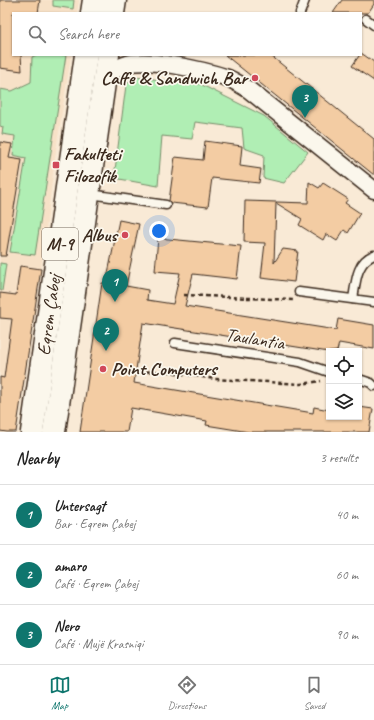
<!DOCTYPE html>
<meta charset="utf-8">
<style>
:root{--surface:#fff;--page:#f6f6f6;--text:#222;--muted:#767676;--line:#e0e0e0;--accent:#0f766e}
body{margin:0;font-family:Caveat,sans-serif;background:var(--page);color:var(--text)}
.controls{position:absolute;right:12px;bottom:12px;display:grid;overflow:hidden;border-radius:0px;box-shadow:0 1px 3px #0004}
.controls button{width:36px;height:36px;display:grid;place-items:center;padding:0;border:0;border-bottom:1px solid var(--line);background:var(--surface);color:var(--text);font:20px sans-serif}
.you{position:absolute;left:159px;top:231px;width:14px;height:14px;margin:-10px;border:3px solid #fff;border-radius:50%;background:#1a73e8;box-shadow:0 0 0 6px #1a73e833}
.badge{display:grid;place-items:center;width:26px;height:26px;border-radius:50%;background:var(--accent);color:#fff;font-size:13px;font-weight:700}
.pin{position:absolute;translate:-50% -33px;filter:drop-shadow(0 1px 2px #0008)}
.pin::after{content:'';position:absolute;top:21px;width:14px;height:12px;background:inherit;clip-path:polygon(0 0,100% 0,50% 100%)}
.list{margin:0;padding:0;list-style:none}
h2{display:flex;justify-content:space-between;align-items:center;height:52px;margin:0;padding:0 16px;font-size:17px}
h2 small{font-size:13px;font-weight:400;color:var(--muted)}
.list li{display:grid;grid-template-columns:26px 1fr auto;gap:12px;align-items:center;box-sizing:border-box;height:60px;padding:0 16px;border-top:1px solid var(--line)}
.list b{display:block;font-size:15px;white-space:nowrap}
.list p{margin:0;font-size:13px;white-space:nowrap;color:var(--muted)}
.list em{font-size:13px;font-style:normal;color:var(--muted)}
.icon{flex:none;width:22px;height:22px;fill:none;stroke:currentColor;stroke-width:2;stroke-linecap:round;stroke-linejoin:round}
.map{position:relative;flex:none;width:374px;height:432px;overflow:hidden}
.search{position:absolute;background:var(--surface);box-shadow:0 1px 3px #0004;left:12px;right:12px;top:12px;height:44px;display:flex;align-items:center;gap:10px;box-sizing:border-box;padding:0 14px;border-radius:0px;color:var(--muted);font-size:15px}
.sheet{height:232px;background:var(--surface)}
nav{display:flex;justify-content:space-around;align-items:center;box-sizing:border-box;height:56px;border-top:1px solid var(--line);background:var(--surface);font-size:11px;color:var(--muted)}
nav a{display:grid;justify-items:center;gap:2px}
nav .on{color:var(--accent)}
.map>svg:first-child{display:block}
.built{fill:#f7e1c7}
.green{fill:#b0eeb4;stroke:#768c69}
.building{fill:#f3cca3;stroke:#3b2a1e}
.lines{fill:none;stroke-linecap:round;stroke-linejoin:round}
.lane-casing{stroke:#3b2a1e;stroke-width:11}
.street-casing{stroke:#3b2a1e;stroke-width:19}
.primary-casing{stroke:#3b2a1e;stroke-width:25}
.path{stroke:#3b2a1e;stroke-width:2.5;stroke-dasharray:4 3;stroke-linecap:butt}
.lane{stroke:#fbf7ec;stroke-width:8}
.street{stroke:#fbf7ec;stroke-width:16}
.primary{stroke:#fbf7ec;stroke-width:22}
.poi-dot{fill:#d1495b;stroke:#fbf7ec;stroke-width:1.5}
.labels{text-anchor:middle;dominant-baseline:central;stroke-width:3.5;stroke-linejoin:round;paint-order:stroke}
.shield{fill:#fbf7ec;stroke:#75685c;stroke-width:1}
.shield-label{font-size:18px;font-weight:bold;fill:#3b2a1e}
.poi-label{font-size:19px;font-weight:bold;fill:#3b2a1e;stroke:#fbf7ec;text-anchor:end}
.street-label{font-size:19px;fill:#3b2a1e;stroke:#fbf7ec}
</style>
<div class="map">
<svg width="374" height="432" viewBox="0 0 374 432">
<rect width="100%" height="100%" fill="#f9ead6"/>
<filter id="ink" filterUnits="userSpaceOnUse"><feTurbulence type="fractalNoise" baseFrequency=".025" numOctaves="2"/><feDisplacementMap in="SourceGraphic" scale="8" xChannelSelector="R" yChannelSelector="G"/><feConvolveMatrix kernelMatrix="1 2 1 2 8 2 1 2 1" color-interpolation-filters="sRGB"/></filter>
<g filter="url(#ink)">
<!-- built -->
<polygon class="built" points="0,0 79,0 77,13 13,13 13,55 71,55 56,150 41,269 12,432 0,432"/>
<!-- green -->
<g class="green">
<polygon points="53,0 74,0 73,9 53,6"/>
<polygon points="36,55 66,55 35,255 10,252 26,158 13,155 15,136 2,134 3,127 0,126 0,89 12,91 31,82 32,57"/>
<polygon points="134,77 200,84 264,116 308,152 284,183 263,178 264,155 244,148 242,128 195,122 192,139 162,136 158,186 114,178 126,85"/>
<polygon points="0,263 6,264 2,291 0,290"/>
</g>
<!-- building -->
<g class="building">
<polygon points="0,0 40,0 38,13 13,13 13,55 21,55 22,71 0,68"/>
<polygon points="342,0 374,0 374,4 368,13 333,13"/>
<polygon points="361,53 374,62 374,81 352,66"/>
<polygon points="225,55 270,55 374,139 374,175"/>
<polygon points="205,141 242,146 240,166 261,169 259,183 212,178 208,207 171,203 169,201 175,157 203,160"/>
<polygon points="0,142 12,144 9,158 22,160 6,256 0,256"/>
<polygon points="309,182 319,188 323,183 348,199 345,203 360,213 348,233 344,230 337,241 326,234 323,240 299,225 302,219 276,203 274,263 283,249 298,251 294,282 261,278 265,243 244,242 245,201 308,203"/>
<polygon points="119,220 139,224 126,286 148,290 147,300 173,304 180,273 155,271 158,238 241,246 237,279 193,274 185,306 336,330 338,319 374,325 374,349 339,343 337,351 329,352 143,323 134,383 313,413 314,407 329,410 329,417 359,417 359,407 373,409 369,432 249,432 206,425 207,421 131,408 127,432 80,432 102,283 106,283"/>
<polygon points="20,266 41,269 16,432 7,432 0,431 0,377 4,378 12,319 0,318 0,293 16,295"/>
</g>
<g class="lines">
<defs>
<g id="lane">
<polyline points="300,13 305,0"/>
<polyline points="366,19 374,25"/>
<polyline points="90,194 166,205"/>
<polyline points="299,292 374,302"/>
<path d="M 353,299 C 356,282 356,262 374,255"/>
<polyline points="175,343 300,362 329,372"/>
<polyline points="359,379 371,383 374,386"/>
</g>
<path id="street" d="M 104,80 C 111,74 118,66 127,64 C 151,58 204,70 228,78 C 235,81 242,86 249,90 L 374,190"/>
<g id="primary">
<polyline points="92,13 94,0"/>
<polyline points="113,13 115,0"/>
<polyline points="32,432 86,55"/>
<polyline points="54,432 108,55"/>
</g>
</defs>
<!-- lane casing -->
<use href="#lane" class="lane-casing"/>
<!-- street casing -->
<use href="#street" class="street-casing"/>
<!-- primary casing -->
<use href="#primary" class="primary-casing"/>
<!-- path -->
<g class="path">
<polyline points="184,295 293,300"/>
<polyline points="139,372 164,371 215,379 301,384 321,381"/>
</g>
<!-- lane -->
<use href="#lane" class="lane"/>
<!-- street -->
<use href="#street" class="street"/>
<!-- primary -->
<use href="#primary" class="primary"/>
</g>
</g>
<!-- markers -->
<g class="poi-dot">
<circle cx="255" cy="78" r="4"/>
<rect x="52" y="161" width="8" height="8" rx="2"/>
<circle cx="125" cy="235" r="4"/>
<circle cx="103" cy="369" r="4"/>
</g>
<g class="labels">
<!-- shield labels -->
<rect class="shield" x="42" y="228" width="36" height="32" rx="3"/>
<g class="shield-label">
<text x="60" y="244">M-9</text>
</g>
<!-- poi labels -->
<g class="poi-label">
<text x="247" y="78">Caffe &amp; Sandwich Bar</text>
<text x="64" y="154" text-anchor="start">Fakulteti<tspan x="64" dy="22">Filozofik</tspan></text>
<text x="117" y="235">Albus</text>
<text x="111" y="369" text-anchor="start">Point Computers</text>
</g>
<!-- street labels -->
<g class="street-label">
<text transform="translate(49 315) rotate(-82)">Eqrem Çabej</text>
<text transform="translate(255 339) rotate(9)">Taulantia</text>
</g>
</g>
</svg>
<div class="controls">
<button><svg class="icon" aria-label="locate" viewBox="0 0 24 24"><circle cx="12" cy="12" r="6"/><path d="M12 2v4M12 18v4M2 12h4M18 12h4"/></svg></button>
<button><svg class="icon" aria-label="layers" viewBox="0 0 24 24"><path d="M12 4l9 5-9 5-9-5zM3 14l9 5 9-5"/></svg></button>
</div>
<div class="you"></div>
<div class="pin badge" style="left:115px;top:302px">1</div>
<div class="pin badge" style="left:106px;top:351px">2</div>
<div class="pin badge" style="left:305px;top:118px">3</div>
<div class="search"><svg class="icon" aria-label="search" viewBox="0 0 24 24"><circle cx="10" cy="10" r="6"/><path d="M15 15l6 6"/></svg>Search here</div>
</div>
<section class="sheet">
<h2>Nearby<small>3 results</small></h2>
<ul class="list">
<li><span class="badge">1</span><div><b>Untersagt</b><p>Bar · Eqrem Çabej</p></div><em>40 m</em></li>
<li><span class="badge">2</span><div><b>amaro</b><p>Café · Eqrem Çabej</p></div><em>60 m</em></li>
<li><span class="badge">3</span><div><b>Nero</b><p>Café · Mujë Krasniqi</p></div><em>90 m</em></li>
</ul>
</section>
<nav>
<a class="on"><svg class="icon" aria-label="map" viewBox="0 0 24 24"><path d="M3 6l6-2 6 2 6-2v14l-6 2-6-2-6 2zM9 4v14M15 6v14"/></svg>Map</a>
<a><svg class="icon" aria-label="directions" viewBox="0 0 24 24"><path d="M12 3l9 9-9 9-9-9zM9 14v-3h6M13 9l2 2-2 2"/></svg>Directions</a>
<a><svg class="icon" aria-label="saved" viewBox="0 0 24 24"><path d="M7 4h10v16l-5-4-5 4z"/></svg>Saved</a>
</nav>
